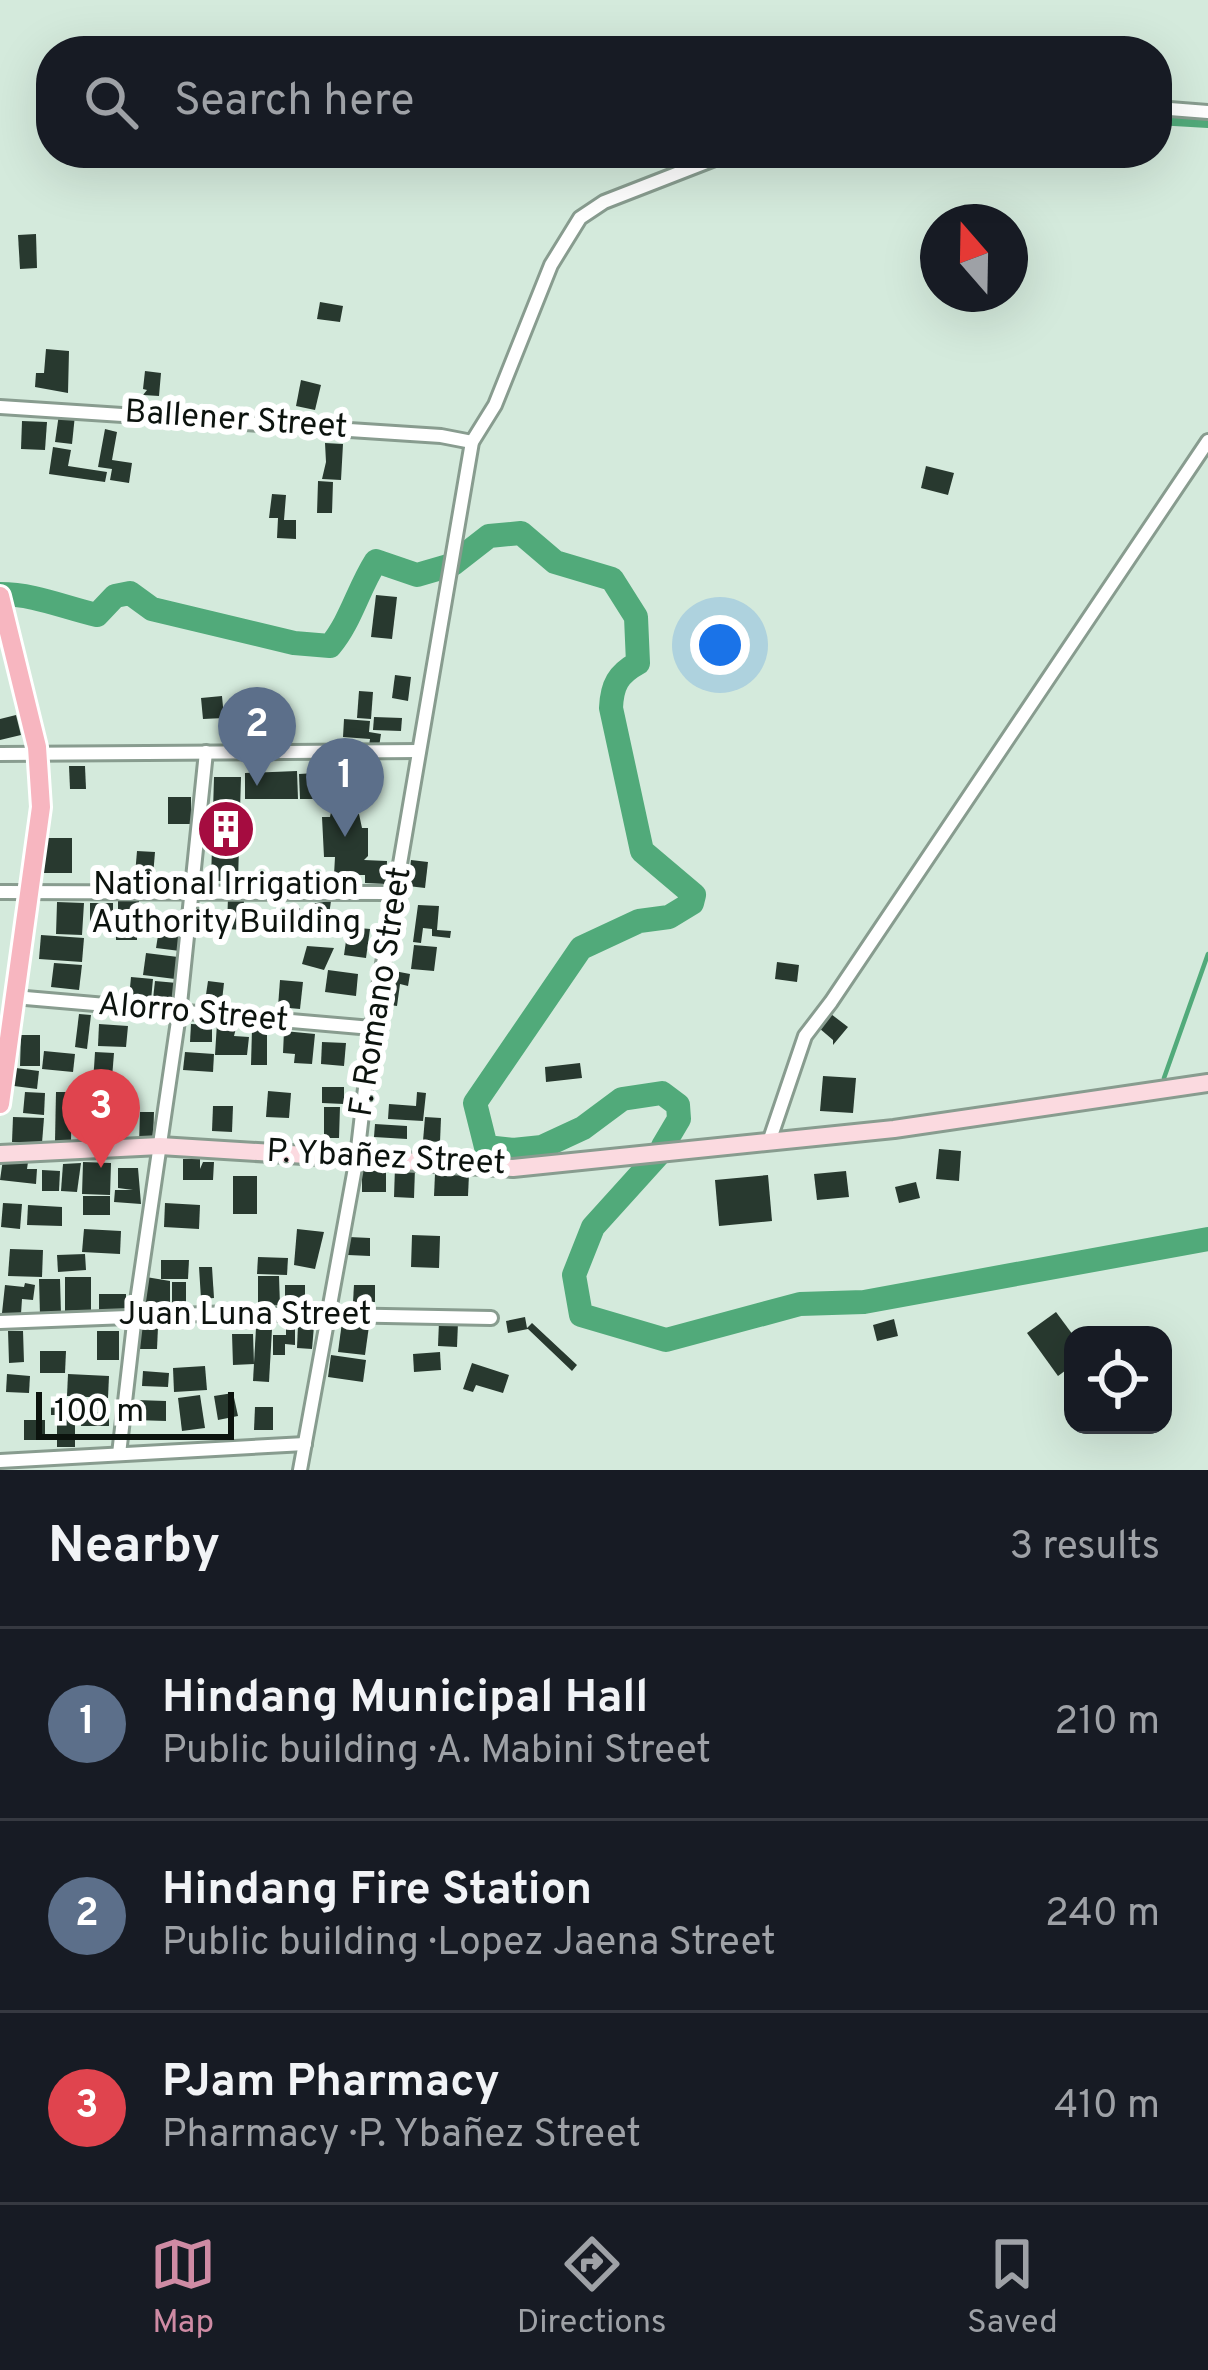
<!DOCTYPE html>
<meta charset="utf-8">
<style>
:root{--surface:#171b24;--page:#242831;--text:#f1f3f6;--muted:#9ea1a6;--line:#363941;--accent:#cf8ba4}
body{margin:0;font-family:Overpass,sans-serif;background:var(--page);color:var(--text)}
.controls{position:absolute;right:36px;bottom:36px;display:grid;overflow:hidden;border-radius:24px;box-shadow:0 12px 48px #0002}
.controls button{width:108px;height:108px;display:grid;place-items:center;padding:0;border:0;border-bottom:3px solid var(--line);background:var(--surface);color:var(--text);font:60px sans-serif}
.compass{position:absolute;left:920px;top:204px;width:108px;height:108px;border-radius:50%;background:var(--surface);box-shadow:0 12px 48px #0002;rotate:340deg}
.scale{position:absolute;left:36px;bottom:30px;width:198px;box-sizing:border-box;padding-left:12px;border:6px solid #0c130e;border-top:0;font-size:33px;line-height:42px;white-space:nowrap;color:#0c130e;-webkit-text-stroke:9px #fff;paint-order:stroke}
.you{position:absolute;left:720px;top:645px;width:42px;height:42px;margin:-30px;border:9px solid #fff;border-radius:50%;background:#1a73e8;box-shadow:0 0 0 18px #1a73e833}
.badge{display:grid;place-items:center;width:78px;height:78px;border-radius:50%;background:var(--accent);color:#fff;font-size:39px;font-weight:700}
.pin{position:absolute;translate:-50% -99px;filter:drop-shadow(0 3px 6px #0008)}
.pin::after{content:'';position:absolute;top:63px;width:42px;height:36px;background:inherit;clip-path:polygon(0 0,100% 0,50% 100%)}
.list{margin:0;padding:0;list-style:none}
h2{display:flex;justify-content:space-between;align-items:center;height:156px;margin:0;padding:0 48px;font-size:51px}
h2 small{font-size:39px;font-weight:400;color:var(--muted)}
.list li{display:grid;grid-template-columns:78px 1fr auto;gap:36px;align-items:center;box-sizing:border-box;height:192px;padding:0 48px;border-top:3px solid var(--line)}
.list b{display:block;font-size:45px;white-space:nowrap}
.list p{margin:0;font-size:39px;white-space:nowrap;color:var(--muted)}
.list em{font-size:39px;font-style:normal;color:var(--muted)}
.icon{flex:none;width:66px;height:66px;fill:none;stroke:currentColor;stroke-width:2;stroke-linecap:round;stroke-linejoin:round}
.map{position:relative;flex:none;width:1208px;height:1470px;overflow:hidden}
.search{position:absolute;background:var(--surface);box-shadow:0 12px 48px #0002;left:36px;right:36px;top:36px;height:132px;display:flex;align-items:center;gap:30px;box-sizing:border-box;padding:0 42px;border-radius:48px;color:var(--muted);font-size:45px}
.sheet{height:732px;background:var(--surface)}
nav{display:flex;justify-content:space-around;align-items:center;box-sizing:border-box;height:168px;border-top:3px solid var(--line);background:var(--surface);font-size:33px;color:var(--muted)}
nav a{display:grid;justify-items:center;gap:6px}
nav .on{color:var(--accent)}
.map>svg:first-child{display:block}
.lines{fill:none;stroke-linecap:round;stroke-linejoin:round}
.stream{stroke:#51aa7a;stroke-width:4.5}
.canal{stroke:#51aa7a;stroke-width:14}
.river{stroke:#51aa7a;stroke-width:24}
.building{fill:#28392f}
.street-casing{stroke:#889c8f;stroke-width:18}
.secondary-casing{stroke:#889c8f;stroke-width:22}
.primary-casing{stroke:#fff;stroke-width:24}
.street{stroke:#fff;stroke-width:12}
.secondary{stroke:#fbdae0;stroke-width:16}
.primary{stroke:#f7b6c0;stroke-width:18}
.labels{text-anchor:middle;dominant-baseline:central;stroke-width:12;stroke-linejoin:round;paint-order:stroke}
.street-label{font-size:33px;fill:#0c130e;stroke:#fff}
.poi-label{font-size:33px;fill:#0c130e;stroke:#fff}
</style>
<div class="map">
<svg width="1208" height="1470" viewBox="0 0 1208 1470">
<rect width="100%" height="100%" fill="#d4eadc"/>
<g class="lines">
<!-- stream -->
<polyline class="stream" points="1164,1078 1208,954"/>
<!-- canal -->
<polyline class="canal" points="1157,118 1208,121"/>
<!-- river -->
<g class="river">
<path d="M 453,564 L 489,536 L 521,533 L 555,562 L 612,579 L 636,617 L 638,663 C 618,674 612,685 611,708 L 642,851 L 694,895 L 692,903 L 669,917 L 639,921 L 581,948 L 475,1103 L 486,1147 L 513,1150 L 542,1147 L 583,1128 L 622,1099 L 662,1093 L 678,1105 L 679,1119 L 663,1146"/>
<path d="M 0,594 C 34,594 63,607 97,615 L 115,596 L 130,593 L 152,609 L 294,643 L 330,646 C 351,621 358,589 376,561 L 417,575 L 448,566"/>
<polyline points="659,1154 593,1227 574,1275 581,1315 666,1340 800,1304 864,1302 1208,1239"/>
</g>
</g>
<!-- building -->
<g class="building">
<polygon points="36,234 37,268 20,269 18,235"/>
<polygon points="320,302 343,306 340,322 317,319"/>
<polygon points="46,349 69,351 68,393 35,387 36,373 44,373"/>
<polygon points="145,371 161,373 159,396 143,395 147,390 143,389"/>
<polygon points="301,380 321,385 315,410 296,406"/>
<polygon points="59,414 75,415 72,444 55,442"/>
<polygon points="22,421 47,422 45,450 21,449"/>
<polygon points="105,429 117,432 112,460 132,463 129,483 110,480 112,469 98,467"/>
<polygon points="325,443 343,444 341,480 322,479 326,462"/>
<polygon points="53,447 71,450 68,466 107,472 105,482 49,474"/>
<polygon points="926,466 954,473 948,495 921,488"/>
<polygon points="318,481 333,482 332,513 317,513"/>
<polygon points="272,494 286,495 284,520 296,520 296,539 277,538 278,518 269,518"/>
<polygon points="376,595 397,597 392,639 371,637"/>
<polygon points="395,675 411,677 408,701 392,698"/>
<polygon points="359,691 373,692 371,719 357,718"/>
<polygon points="234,695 256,695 256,716 234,717"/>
<polygon points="222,696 224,718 203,719 201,698"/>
<polygon points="16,715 21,735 0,740 0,719"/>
<polygon points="374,717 402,718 401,731 373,730"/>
<polygon points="344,719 370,721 369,732 381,734 379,747 369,746 370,739 343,737"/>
<polygon points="69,766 85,766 86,789 70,789"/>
<polygon points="322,769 367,770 366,782 356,782 355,814 359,814 362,828 368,828 368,856 364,860 387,861 386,884 365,883 365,875 334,875 335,857 324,857 322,817 330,817 331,812 330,781 321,781"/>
<polygon points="297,771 298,799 245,799 245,773"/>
<polygon points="316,773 317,799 300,799 299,774"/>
<polygon points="214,777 241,777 238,881 211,881"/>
<rect x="168" y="797" width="23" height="27"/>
<rect x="44" y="838" width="28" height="35"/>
<polygon points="137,851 155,852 153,876 135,875"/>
<polygon points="411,860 428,862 425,888 408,886"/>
<polygon points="228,896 244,897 243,930 227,929"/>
<rect x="118" y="899" width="21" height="21"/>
<polygon points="331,901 328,922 308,922 309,904"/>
<polygon points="57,902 84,903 82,935 56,934"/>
<rect x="90" y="903" width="23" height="21"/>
<polygon points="418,905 439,906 437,930 451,931 450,938 432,936 432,929 423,928 421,943 413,942"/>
<polygon points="300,908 301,927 281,928 280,909"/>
<rect x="116" y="922" width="21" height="18"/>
<polygon points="160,923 183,926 180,951 156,948"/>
<polygon points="348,927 370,929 366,958 344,955"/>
<polygon points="41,935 84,938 82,962 39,959"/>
<polygon points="414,945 437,947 434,971 411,969"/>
<polygon points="307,946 334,948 324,970 302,964"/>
<polygon points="146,953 178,957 175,979 143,975"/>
<polygon points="777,962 799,965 797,982 775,979"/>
<polygon points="54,963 82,965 79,990 51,987"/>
<polygon points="328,970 358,974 356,996 325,992"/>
<polygon points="389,970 410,974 408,986 400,984 397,1006 382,1004"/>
<polygon points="131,977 153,979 151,1000 129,998"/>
<polygon points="280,980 303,982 300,1009 278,1007"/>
<polygon points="155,981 177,983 175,1001 153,999"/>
<polygon points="208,981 224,983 221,1009 204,1008"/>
<polygon points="79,1014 91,1015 87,1049 75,1047"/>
<polygon points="831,1014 848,1027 833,1045 833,1040 819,1028"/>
<polygon points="217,1023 237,1024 234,1036 249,1037 247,1055 215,1055"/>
<polygon points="99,1024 128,1026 126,1047 98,1046"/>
<polygon points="191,1024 212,1025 212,1042 190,1042"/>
<polygon points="252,1029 267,1029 267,1065 251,1065"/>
<polygon points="284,1031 315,1034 312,1064 294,1063 295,1054 283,1053"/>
<polygon points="21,1035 40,1035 40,1066 20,1066"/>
<polygon points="322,1042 346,1043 344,1066 321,1064"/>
<polygon points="44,1051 75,1054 73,1072 42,1069"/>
<polygon points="95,1052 114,1053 109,1115 91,1114"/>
<polygon points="185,1052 214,1054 213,1072 183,1070"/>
<polygon points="580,1063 582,1078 546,1082 545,1067"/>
<polygon points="16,1068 39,1071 37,1089 14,1086"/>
<polygon points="823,1076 856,1078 853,1113 820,1111"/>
<polygon points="322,1087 344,1087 344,1104 322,1103"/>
<polygon points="113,1088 128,1089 127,1126 112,1125"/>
<polygon points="268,1091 291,1093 289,1118 266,1117"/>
<polygon points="25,1092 45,1093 44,1115 23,1113"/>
<polygon points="56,1092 72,1092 71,1141 55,1141"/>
<polygon points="417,1092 426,1093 423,1121 388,1119 389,1104 416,1106"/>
<polygon points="213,1106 233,1106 232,1132 212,1131"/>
<polygon points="324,1107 340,1107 339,1138 324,1138"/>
<polygon points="140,1112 154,1112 153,1143 139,1143"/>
<polygon points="13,1117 44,1118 42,1143 12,1142"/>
<polygon points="425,1117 441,1118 440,1142 423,1141"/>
<polygon points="375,1124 407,1126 407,1139 374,1137"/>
<polygon points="939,1149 961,1151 959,1181 936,1179"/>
<polygon points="3,1159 28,1162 27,1169 37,1169 36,1184 0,1180"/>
<polygon points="183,1159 200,1159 200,1169 203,1162 214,1162 213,1180 183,1180"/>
<polygon points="83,1162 111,1163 110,1195 82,1194"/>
<polygon points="81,1163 77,1192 61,1191 63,1164"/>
<polygon points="362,1166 386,1167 386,1192 362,1192"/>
<polygon points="395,1167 415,1168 414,1198 394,1197"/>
<polygon points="118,1168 138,1168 141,1204 114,1202 115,1190 133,1190 118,1188"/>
<polygon points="42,1170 60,1171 59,1191 42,1191"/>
<polygon points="846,1171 849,1197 817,1200 814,1174"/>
<polygon points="435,1174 469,1174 468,1196 434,1196"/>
<polygon points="768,1175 772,1221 719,1226 715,1180"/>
<rect x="233" y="1176" width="24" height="38"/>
<polygon points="916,1182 920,1198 899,1203 895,1187"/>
<rect x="83" y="1196" width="27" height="19"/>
<polygon points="3,1203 22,1204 20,1229 1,1227"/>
<polygon points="165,1203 200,1205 199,1229 164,1227"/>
<polygon points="28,1205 62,1207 62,1226 27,1225"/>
<polygon points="84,1229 121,1231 120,1254 82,1252"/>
<polygon points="297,1229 324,1232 315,1269 294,1265"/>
<polygon points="412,1235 440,1236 439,1268 411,1267"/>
<polygon points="349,1237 370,1238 370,1256 348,1255"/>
<polygon points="10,1249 43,1250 42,1277 8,1276"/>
<polygon points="85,1254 86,1270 58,1272 57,1255"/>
<polygon points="258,1257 288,1258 287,1275 257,1274"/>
<polygon points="161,1260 189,1260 188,1279 161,1279"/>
<polygon points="199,1267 212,1267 214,1298 201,1299"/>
<polygon points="258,1276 279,1276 280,1306 258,1306"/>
<polygon points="65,1277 91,1277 91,1310 65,1311"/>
<polygon points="146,1277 170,1281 170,1311 145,1312"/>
<polygon points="39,1279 60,1279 61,1314 40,1315"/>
<rect x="172" y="1282" width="14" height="29"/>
<polygon points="25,1283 35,1285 33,1300 22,1299 21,1314 2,1313 5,1285 24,1287"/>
<rect x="285" y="1285" width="20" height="23"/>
<polygon points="354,1285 375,1285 375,1302 353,1302"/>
<rect x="99" y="1294" width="27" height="17"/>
<polygon points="1056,1312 1073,1335 1073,1365 1058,1376 1027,1333"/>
<polygon points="525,1317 527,1328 532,1323 577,1365 572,1371 528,1329 508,1333 506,1321"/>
<polygon points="894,1319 898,1336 877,1341 873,1325"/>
<polygon points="439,1321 458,1322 457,1347 438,1346"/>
<polygon points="342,1322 369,1326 365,1355 338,1352"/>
<polygon points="286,1325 295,1325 295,1345 285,1344 285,1355 273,1355 273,1335 286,1335"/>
<polygon points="298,1325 314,1326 312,1349 297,1348"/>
<polygon points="139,1326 158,1327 157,1349 139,1349"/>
<polygon points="256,1328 272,1329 269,1382 253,1381"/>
<polygon points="8,1331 23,1331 24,1362 9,1363"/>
<rect x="97" y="1331" width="22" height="29"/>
<polygon points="232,1334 253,1334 254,1364 233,1365"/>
<polygon points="40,1351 66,1351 65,1373 40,1373"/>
<polygon points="440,1352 441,1370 414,1372 413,1354"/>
<polygon points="331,1355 366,1360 363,1382 328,1377"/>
<polygon points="472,1363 509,1375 503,1393 476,1385 473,1392 463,1389"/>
<polygon points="205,1366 207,1390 174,1392 173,1368"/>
<polygon points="143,1371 169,1373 168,1387 142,1386"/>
<polygon points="7,1374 30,1376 29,1393 6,1392"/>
<polygon points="68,1374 109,1376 108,1398 67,1396"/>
<polygon points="233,1393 238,1416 218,1420 214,1396"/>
<polygon points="200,1395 205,1428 182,1431 178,1398"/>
<polygon points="136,1400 166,1401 166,1421 135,1420"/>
<polygon points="51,1404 67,1404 67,1416 75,1416 75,1447 57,1447 57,1415 51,1415"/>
<polygon points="255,1407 273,1407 273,1430 254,1430"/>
<polygon points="81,1412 109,1413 109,1426 81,1426"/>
<rect x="24" y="1420" width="21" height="20"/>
</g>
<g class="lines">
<defs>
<g id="street">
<polyline points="1157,108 1208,112"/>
<polyline points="0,407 441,436 472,442"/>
<polyline points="0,754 419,751"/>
<polyline points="0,892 398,893"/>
<polyline points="14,997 372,1028"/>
<polyline points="770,1139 805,1036 831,1002 1208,441"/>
<polyline points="0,1322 230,1313 491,1318"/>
<polyline points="119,1454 135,1315 179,1014 206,752"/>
<polyline points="0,1461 305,1444"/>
<polyline points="300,1470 357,1157 372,1028 472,442 495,405 551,265 580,218 604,202 730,153"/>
</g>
<polyline id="secondary" points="0,1154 160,1146 513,1168 894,1129 1208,1083"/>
<polyline id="primary" points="0,596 37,747 41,807 0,1104"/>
</defs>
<!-- street casing -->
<use href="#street" class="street-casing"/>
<!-- secondary casing -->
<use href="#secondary" class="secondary-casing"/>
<!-- primary casing -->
<use href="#primary" class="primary-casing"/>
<!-- street -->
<use href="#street" class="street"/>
<!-- secondary -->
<use href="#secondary" class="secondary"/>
<!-- primary -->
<use href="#primary" class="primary"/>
</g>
<!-- icons -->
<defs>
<symbol id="building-disc" viewBox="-11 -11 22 22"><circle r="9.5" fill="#a50c40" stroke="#fff"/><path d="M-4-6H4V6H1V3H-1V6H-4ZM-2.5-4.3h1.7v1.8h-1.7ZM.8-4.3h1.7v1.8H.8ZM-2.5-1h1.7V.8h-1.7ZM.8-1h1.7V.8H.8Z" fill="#fff"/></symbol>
</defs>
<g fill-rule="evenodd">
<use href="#building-disc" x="193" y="796" width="66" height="66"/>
</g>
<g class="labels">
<!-- street labels -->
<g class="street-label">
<text transform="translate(236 421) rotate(4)">Ballener Street</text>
<text transform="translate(382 992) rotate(-81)">F. Romano Street</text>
<text transform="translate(193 1014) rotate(5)">Alorro Street</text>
<text transform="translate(386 1159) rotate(3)">P. Ybañez Street</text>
<text x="245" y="1316">Juan Luna Street</text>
</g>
<!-- poi labels -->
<g class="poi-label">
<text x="226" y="886">National Irrigation<tspan x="226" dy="38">Authority Building</tspan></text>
</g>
</g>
</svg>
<div class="controls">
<button><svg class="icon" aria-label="locate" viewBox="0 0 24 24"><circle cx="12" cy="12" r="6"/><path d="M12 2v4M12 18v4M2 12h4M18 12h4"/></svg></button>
</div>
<svg class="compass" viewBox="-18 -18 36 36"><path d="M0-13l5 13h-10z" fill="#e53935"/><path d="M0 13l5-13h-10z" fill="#9ea1a6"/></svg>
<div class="scale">100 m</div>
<div class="you"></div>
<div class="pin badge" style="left:345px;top:837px;background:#5c6f8a">1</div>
<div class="pin badge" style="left:257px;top:786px;background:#5c6f8a">2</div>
<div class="pin badge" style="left:101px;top:1168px;background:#e0444e">3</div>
<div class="search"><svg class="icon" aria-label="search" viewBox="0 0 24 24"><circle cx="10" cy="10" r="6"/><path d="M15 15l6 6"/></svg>Search here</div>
</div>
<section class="sheet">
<h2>Nearby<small>3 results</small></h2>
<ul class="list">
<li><span class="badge" style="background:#5c6f8a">1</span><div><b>Hindang Municipal Hall</b><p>Public building · A. Mabini Street</p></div><em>210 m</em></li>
<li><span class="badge" style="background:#5c6f8a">2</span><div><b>Hindang Fire Station</b><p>Public building · Lopez Jaena Street</p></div><em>240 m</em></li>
<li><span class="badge" style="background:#e0444e">3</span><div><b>PJam Pharmacy</b><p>Pharmacy · P. Ybañez Street</p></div><em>410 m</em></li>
</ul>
</section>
<nav>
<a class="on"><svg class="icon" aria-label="map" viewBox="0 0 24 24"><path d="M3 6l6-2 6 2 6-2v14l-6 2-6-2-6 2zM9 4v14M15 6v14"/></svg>Map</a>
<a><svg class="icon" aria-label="directions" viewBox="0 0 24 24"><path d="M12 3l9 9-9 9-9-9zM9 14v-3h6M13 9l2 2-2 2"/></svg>Directions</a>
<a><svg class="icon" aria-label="saved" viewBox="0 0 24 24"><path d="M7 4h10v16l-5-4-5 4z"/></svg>Saved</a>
</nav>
